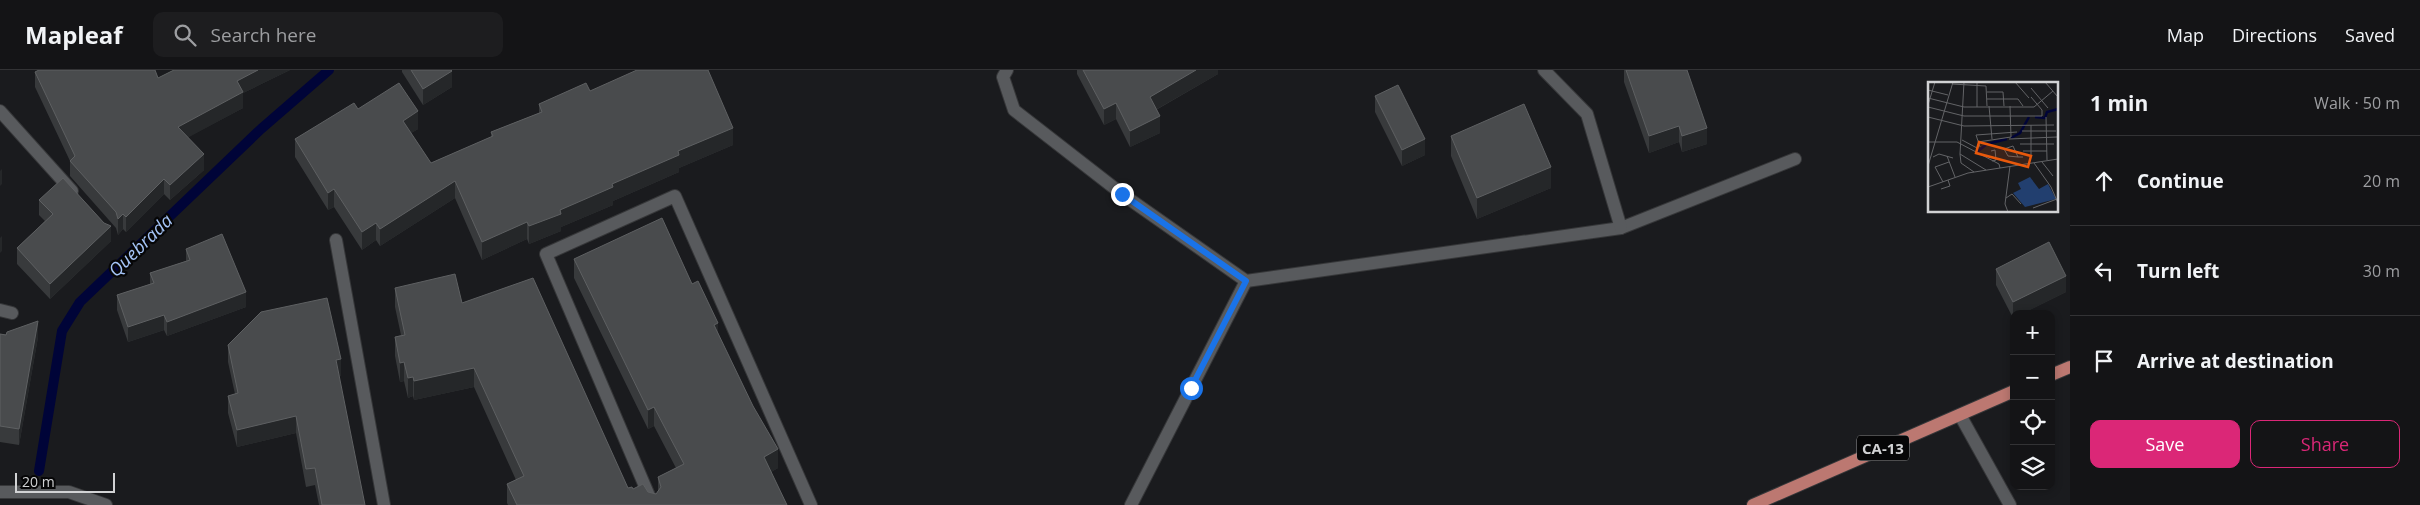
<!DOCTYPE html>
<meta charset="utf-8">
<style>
:root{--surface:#141416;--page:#1d1d1f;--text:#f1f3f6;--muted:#9d9ea1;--line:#333335;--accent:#db2777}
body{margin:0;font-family:"Open Sans",sans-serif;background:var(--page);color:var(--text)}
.controls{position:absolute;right:15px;bottom:15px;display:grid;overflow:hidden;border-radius:10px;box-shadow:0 2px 8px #0003}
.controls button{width:45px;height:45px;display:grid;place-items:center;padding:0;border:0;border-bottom:1px solid var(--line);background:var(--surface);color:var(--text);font:25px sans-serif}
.scale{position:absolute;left:15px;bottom:12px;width:100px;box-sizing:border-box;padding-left:5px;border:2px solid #d1d2d4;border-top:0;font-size:14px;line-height:18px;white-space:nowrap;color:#d1d2d4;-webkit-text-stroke:4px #060607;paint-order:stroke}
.stop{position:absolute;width:15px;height:15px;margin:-11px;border:4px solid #1a73e8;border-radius:50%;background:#fff}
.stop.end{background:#1a73e8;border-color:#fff;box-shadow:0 1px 5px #0008}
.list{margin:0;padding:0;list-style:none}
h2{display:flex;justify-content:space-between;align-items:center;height:65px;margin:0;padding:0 20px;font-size:21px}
h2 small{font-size:16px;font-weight:400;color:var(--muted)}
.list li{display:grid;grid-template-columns:32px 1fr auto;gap:15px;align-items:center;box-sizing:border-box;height:90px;padding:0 20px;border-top:1px solid var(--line)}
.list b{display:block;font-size:19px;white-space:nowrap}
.list em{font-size:16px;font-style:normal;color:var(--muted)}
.actions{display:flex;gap:10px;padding:15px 20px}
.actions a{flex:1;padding:11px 0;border:1px solid var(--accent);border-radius:10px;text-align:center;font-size:18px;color:var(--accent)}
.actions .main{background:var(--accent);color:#fff}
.icon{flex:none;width:28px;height:28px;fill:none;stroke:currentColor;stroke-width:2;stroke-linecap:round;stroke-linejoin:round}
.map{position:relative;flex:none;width:2070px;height:435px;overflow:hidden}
header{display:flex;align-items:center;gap:30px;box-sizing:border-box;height:70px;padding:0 25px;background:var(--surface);border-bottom:1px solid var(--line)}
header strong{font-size:24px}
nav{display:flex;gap:28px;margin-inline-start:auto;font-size:18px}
.search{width:350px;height:45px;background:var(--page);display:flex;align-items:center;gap:12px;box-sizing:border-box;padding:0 18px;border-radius:10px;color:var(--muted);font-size:19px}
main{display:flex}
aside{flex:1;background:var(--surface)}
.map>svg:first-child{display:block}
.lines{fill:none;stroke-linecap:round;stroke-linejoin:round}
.stream{stroke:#000438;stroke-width:10}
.service-casing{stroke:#363739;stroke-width:14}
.minor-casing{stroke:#363739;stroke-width:14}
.primary-casing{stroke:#363739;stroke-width:14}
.service{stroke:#585a5d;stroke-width:12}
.minor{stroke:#585a5d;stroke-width:12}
.primary{stroke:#bc7871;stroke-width:12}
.wall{fill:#383a3c}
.shaded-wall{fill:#252729}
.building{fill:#494b4d;stroke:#5e6062}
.route{stroke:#1a73e8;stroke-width:6}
.labels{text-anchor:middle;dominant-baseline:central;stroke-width:4.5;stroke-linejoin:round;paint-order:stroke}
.shield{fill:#060607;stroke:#949596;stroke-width:1}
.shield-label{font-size:15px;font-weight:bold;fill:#d1d2d4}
.water-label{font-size:18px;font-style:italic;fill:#a4c3f6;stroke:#060607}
.inset-river{fill:none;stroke:#000438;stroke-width:2.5}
.inset-road{fill:none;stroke:#636467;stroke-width:1}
.view{fill:#e8590c;fill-opacity:0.15;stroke:#e8590c;stroke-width:2.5}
.inset-edge{fill:none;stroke:#d1d2d4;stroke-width:2.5}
</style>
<header>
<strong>Mapleaf</strong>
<div class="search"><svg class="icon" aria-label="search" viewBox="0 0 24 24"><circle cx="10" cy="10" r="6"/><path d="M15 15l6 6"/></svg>Search here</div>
<nav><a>Map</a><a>Directions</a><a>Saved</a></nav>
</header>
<main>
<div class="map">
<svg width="2070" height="435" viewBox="0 0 2070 435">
<rect width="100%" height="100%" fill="#1a1b1e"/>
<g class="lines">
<!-- stream -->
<polyline class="stream" points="39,401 62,261 80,232 261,59 329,0"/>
<defs>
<polyline id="service" points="1960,345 2010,435"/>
<g id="minor">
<polyline points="1007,0 1003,7 1014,40 1122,124 1246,211 1621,158 1795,89"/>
<polyline points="1544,0 1587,44 1621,158"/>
<polyline points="0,41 72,121"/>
<polyline points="336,170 384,435"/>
<polyline points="0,240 12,243"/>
<polyline points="0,422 69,422 106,435"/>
<polyline points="653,435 546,184 675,126 811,435"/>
<polyline points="1131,435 1246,211"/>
</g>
<g id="primary">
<polyline points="2051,305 2070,297"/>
<polyline points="1753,435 2014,321"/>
</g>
</defs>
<!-- service casing -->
<use href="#service" class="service-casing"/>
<!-- minor casing -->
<use href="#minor" class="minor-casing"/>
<!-- primary casing -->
<use href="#primary" class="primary-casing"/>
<!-- service -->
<use href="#service" class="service"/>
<!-- minor -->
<use href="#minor" class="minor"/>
<!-- primary -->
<use href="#primary" class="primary"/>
</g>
<!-- wall -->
<g class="wall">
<polygon points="174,0 290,0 243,23 243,38 188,67 204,100 170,130 164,124 126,162 123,159 118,165 116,158 70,106 70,91 35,17 35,2 158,8"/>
<polygon points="402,0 451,0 452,17 423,35 402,2"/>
<polygon points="1077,0 1218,0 1218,4 1156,40 1160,63 1130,77 1116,49 1104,55 1077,4"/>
<polygon points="1624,0 1687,0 1707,74 1682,82 1679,72 1649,83 1624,12"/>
<polygon points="590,21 733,75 679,98 679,102 613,131 613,135 561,157 561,161 529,174 527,169 482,190 455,128 380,176 376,170 362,180 334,137 328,140 295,87 295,69 358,39 418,59 411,63 431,93 491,67 491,62 539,43 539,34"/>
<polygon points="1375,26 1425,85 1402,96 1375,42"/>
<polygon points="1451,66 1551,118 1477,149 1451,86"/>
<polygon points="39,130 111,171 50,229 17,194 17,178 45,151 39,145"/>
<polygon points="186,179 246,237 167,266 164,260 128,272 117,240 117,225 150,214 150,203 186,191"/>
<polygon points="574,189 692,214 718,263 778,398 771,402 787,435 508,435 507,433 507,414 516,410 474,317 414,330 413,326 408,328 404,311 400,312 395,286 395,267 401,265 395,237 395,218 462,233 628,418 656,424 658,421 658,407 676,398 654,356 648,359 574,208"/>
<polygon points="1996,199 2066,222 2013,248 1996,215"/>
<polygon points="0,264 38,267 19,375 0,372"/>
<polygon points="228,275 341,306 339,306 365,435 319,435 315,415 306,417 296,363 237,377 228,343 228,326 235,324 228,292"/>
</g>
<!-- shaded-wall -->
<g class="shaded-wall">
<polygon points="258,0 290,0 243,23 243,38 178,73 178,57 237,11"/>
<polygon points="1196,0 1218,0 1218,4 1150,43 1150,27"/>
<polygon points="452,1 452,17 423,35 423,19"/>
<polygon points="1116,33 1116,49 1104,55 1104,39"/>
<polygon points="418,41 418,59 403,68 403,51"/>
<polygon points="1160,46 1160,63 1130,77 1130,61"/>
<polygon points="1679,56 1679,72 1649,83 1649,66"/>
<polygon points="733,58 733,75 679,98 679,102 613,131 613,135 561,157 561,161 529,174 529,156 678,81"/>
<polygon points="1707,58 1707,74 1682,82 1682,66"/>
<polygon points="1425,69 1425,85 1402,96 1402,80"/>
<polygon points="204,84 204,100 170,130 170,115"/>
<polygon points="1551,97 1551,118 1477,149 1477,128"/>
<polygon points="2,99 2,114 0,116 0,101"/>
<polygon points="164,109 164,124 126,162 126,147"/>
<polygon points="455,111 455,128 380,176 380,159"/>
<polygon points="334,119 334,137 328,140 328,123"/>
<polygon points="123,144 123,159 118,165 118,149"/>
<polygon points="527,152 527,169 482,190 482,172"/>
<polygon points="376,153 376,170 362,180 362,162"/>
<polygon points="111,156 111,171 50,229 50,214"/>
<polygon points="2,166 2,181 0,183 0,168"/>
<polygon points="2066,206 2066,222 2022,244 2014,244 2014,248 2013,248 2013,232"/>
<polygon points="246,222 246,237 167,266 167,252"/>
<polygon points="164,245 164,260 128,272 128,257"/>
<polygon points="38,251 38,267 19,375 19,359"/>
<polygon points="718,253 718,273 714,255"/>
<polygon points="341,289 341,306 336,307 336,290"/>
<polygon points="404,292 404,311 400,312 400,293"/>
<polygon points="474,298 474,317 414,330 414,311"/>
<polygon points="413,307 413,326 408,328 408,308"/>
<polygon points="654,337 654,356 648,359 648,340"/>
<polygon points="296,346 296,363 237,377 237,360"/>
<polygon points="778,379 778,398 764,406 764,387"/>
</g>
<!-- building -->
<g class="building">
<polygon points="39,0 155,0 158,8 174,0 258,0 237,11 243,22 178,57 204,84 170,115 164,109 126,147 123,144 118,149 116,142 70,91 75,86 35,2"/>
<polygon points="411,0 451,0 452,1 423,19"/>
<polygon points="637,0 708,0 733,58 678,81 679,85 612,114 613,117 560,140 561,144 529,156 527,152 482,172 455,111 380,159 376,153 362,162 334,119 328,123 295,69 354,33 358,39 399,13 418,41 403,51 431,93 493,66 491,62 542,42 539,34 586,13 590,21"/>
<polygon points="1083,0 1196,0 1150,27 1160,46 1130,61 1116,33 1104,39"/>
<polygon points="1626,0 1687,0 1707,58 1682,66 1679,56 1649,66"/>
<polygon points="1398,15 1425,69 1402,80 1375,26"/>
<polygon points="1524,34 1551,97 1477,128 1451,66"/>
<polygon points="63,108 104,153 111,156 50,214 17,178 53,144 39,130"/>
<polygon points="662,148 692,214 698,211 718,253 714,255 753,336 778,379 764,387 787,435 517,435 507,414 524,406 474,298 414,311 413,307 408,308 404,292 400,293 395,267 405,265 395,218 455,204 462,233 533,208 628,418 632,417 633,419 643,414 648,422 656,424 661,417 658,407 684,394 654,337 648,340 574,189"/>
<polygon points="222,164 246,222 167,252 164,245 128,257 117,225 154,213 150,203 190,190 186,179"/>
<polygon points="2049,172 2066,206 2013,232 1996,199"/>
<polygon points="327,228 341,289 336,290 365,435 322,435 315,398 306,399 296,346 237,360 228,326 238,323 228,275 261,242"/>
<polygon points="38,251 19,359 0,356 0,264 6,265 7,262"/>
</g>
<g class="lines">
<!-- route -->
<polyline class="route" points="1122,124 1246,211 1191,318"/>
</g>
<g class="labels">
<!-- shield labels -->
<rect class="shield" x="1857" y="365.5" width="52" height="25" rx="4"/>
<g class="shield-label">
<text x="1883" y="378">CA-13</text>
</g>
<!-- water labels -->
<g class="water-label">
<text transform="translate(140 175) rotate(-44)">Quebrada</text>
</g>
</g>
<!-- overview -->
<g transform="translate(1928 12)">
<rect width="130" height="130" fill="#1a1b1e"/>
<path d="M 102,95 L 111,107 L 120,102 L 128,117 L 97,125 L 85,111 L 93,107 L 90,101 Z" fill="#223f6f"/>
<path class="inset-river" d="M 107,35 L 117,36 L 119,30 L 130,27M 83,56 L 92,51 L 101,35M 49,70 L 59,62 L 79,57"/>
<path class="inset-road" d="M 36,0 L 32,72 L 33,81 L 46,90M 49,0 L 49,25M 87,0 L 101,16M 117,0 L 130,15M 24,2 L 58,4 L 59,24M 103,6 L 120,26M 0,8 L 20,13M 59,10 L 75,10 L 76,24M 0,16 L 36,25 L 106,25 L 125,9M 59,17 L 90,17 L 95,24M 0,23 L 7,0M 61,24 L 64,57M 0,25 L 36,34 L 114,34 L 114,28 L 103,15M 0,35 L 36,44 L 126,43M 118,35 L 119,78M 103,43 L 103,74M 94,49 L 128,49M 81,57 L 129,55M 34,58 L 49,66M 0,60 L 29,60 L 71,82 L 72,86M 50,60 L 83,55 L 82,24M 92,62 L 126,62M 52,65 L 48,53 L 89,50M 63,69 L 67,68 L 68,78 L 64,79M 95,69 L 119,69M 32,72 L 58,88M 19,74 L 27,95M 5,75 L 11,72 L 25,76M 90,75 L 85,64 L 76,67 L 80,74 L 90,75 L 95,75M 114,80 L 125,94M 106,81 L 123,105 L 130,121M 0,84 L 25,0M 15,100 L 7,85 L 21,80M 0,105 L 40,91 L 130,77M 13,107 L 22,104 L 20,98M 78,116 L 84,112 L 93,122M 105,126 L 129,117M 80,130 L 77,122 L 82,84"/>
<path class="view" d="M 51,60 L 103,74 L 100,85 L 48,71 Z"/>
<rect width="130" height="130" class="inset-edge"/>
</g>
</svg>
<div class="controls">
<button>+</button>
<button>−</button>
<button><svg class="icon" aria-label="locate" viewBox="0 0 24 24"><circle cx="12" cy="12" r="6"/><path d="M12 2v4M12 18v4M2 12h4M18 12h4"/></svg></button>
<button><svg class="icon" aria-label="layers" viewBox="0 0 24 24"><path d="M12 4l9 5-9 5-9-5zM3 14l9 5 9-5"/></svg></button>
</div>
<div class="scale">20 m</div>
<div class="stop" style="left:1191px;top:318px"></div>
<div class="stop end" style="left:1122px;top:124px"></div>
</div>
<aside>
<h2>1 min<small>Walk · 50 m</small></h2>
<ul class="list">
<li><svg class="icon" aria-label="ahead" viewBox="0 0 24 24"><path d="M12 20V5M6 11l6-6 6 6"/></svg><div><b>Continue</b></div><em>20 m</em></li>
<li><svg class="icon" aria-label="left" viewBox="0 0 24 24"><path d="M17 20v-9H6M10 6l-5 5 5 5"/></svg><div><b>Turn left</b></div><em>30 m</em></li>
<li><svg class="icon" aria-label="arrive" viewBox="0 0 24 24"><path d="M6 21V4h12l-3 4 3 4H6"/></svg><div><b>Arrive at destination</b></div></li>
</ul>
<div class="actions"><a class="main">Save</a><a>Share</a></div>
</aside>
</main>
